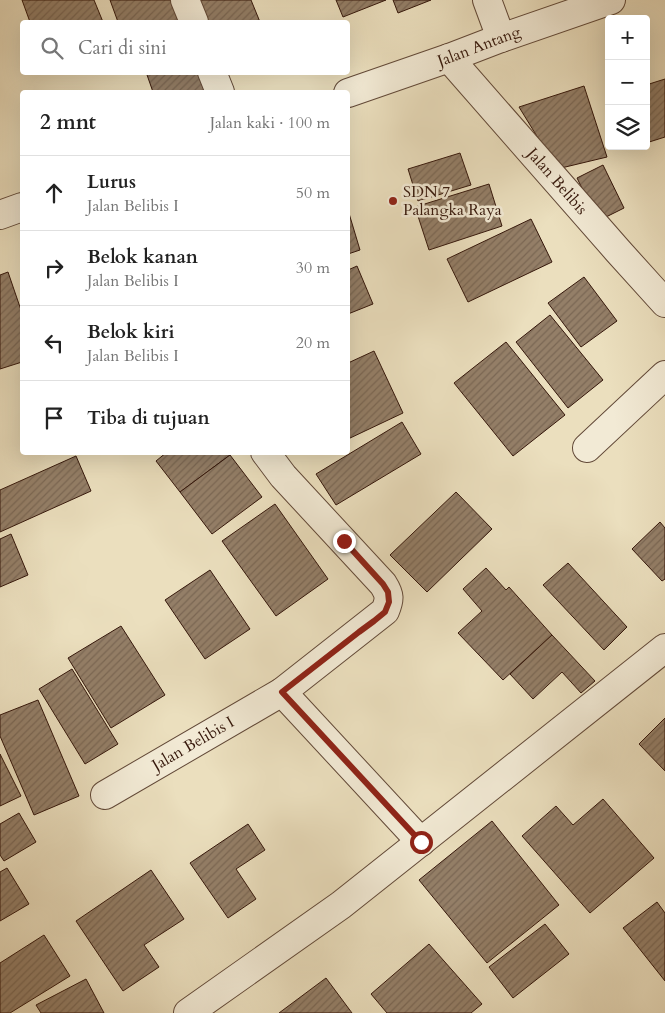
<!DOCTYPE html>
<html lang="id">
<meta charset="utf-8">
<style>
:root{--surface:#fff;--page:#f6f6f6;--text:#222;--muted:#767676;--line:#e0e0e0}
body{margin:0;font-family:Cardo,serif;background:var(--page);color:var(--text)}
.controls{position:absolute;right:15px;top:15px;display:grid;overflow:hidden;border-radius:5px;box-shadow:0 5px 20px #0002}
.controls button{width:45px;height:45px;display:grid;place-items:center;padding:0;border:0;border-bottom:1px solid var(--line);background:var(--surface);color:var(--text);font:25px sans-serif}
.stop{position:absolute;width:15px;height:15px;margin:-11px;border:4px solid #8f2418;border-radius:50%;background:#fff}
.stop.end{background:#8f2418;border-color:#fff;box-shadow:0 1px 5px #0008}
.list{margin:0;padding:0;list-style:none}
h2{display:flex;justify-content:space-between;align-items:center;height:65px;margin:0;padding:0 20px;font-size:21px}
h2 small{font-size:16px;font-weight:400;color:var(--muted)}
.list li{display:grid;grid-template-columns:32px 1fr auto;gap:15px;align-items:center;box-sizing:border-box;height:75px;padding:0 20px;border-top:1px solid var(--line)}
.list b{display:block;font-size:19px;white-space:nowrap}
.list p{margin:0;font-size:16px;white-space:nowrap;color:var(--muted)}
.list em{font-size:16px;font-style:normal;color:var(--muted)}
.icon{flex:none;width:28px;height:28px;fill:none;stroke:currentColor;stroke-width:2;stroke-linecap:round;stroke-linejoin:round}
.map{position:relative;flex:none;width:665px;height:1013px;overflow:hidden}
.search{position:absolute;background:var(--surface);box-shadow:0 5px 20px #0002;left:20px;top:20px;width:330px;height:55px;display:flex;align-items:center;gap:12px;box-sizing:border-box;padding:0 18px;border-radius:5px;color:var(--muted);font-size:19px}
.panel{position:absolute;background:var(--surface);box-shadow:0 5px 20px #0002;left:20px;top:90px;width:330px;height:365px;border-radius:5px}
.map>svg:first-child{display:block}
.building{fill:url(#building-hatch);stroke:#35170b}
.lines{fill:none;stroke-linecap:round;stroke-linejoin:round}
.minor-casing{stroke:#624938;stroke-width:30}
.minor{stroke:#f2ead5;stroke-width:28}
.route{stroke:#8f2418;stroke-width:6}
.poi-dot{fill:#8f2418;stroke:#f2ead5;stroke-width:2}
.labels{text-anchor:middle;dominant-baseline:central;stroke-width:5;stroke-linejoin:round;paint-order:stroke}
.street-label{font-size:16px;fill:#35170b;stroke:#f2ead5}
.poi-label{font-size:16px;fill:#35170b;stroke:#f2ead5;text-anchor:start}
</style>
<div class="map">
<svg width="665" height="1013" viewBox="0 0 665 1013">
<defs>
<pattern id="building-hatch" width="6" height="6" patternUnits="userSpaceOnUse" patternTransform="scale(1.25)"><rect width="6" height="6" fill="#947f68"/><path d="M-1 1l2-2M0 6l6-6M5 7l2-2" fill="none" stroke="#7a6754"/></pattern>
</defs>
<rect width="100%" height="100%" fill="#ebdfbe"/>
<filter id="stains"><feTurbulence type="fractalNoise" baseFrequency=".004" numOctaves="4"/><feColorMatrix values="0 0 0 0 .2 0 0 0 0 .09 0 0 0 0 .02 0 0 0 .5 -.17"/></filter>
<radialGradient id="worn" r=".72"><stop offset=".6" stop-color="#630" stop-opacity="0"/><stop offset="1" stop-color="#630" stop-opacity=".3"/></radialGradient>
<!-- building -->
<g class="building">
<polygon points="22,0 94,0 103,22 30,22"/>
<polygon points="110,0 174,0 182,22 118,22"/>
<polygon points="189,0 251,0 260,22 198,22"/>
<polygon points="336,0 386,0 343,17"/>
<polygon points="393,0 431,0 398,13"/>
<polygon points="146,72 198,72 205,92 153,92"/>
<polygon points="665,79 665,137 646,143 646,85"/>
<polygon points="584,86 607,157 557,169 519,107"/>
<polygon points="460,153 471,185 418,201 408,169"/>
<polygon points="603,165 624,208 598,221 577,178"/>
<polygon points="489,184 502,226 429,250 415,207"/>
<polygon points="348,210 360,250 348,254"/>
<polygon points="531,219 552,262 468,302 447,259"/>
<polygon points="357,266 373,304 348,314 348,270"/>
<polygon points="8,272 22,313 22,362 0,369 0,275"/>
<polygon points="584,277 617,321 581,347 548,303"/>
<polygon points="550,315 603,380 568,408 516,342"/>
<polygon points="506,342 565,415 513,456 454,383"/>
<polygon points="374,351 403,413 348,439 348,363"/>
<polygon points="402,422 421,454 336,505 316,474"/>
<polygon points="167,452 228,452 230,455 180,492 156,461"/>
<polygon points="230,455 262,497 212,534 180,492"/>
<polygon points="76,456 91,491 0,532 0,490"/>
<polygon points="456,492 492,529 427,592 390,555"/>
<polygon points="275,504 328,579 276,616 222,541"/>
<polygon points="660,522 665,528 665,579 662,581 632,549"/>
<polygon points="11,534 28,575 0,587 0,539"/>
<polygon points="568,563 627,627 604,650 543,585"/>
<polygon points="486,568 506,590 509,587 552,635 503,680 458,633 482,611 463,589"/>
<polygon points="210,570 250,629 205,659 165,600"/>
<polygon points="121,626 165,695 111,728 68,658"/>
<polygon points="552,635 595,681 581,693 562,672 533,699 510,674"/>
<polygon points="72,669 118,744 85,764 39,689"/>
<polygon points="38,700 79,796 34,815 0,736 0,715"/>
<polygon points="665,718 665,771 639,744"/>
<polygon points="0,754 21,796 0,806"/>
<polygon points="603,799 654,858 590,913 522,836 556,806 573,825"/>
<polygon points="19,813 36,842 4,861 0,855 0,824"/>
<polygon points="492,821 559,905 487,963 419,880"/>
<polygon points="248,824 265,850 236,869 256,899 228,918 190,863"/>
<polygon points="7,868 29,904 0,921 0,872"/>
<polygon points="151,870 184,919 144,945 159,967 123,991 76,921"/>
<polygon points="657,902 665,913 665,981 623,928"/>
<polygon points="545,924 569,954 513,998 489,967"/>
<polygon points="44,935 70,976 10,1013 0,1013 0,963"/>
<polygon points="429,944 482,1004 471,1013 387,1013 371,994"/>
<polygon points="326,978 352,1013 279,1013"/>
<polygon points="86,979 104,1013 41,1013 36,1005"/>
</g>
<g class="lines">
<defs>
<g id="minor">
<polyline points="185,0 194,22"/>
<polyline points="487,0 501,38"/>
<path id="s1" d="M 449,58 L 618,251 L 665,303"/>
<polyline points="212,72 220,92"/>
<path id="s2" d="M 348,93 L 449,58 L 501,38 L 611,0"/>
<polyline points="0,215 22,207"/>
<polyline points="587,448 665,375"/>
<path d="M 265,452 L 283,476 L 383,584 C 390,595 390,599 385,611 L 282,692"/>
<path id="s3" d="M 105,795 L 282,692 L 421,842"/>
<polyline points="188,1013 341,905 665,648"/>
</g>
</defs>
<!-- minor casing -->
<use href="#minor" class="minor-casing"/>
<!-- minor -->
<use href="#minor" class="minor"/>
</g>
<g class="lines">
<!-- route -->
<polyline class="route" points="344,541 383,584 388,592 389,602 385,612 374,621 359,632 282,692 421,842"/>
</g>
<!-- markers -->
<circle class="poi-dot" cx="393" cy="201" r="5"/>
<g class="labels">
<!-- street labels -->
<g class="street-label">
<text stroke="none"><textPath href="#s2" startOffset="139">Jalan Antang</textPath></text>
<text stroke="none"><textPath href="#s1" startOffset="164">Jalan Belibis</textPath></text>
<text stroke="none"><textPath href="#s3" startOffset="102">Jalan Belibis I</textPath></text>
</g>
<!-- poi labels -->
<g class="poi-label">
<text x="403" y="192">SDN 7<tspan x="403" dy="18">Palangka Raya</tspan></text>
</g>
</g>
<rect width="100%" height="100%" filter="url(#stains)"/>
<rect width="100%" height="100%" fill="url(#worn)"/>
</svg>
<div class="controls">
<button>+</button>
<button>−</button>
<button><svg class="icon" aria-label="layers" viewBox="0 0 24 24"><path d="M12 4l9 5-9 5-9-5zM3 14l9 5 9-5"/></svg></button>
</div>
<div class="stop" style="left:421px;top:842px"></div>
<div class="stop end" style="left:344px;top:541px"></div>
<div class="search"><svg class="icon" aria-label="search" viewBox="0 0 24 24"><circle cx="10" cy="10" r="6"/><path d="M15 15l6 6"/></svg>Cari di sini</div>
<section class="panel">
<h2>2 mnt<small>Jalan kaki · 100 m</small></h2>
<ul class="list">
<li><svg class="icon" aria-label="ahead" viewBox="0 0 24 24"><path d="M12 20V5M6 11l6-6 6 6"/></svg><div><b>Lurus</b><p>Jalan Belibis I</p></div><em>50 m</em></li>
<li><svg class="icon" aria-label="right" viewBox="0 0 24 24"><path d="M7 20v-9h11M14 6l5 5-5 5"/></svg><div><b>Belok kanan</b><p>Jalan Belibis I</p></div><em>30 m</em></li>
<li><svg class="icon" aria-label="left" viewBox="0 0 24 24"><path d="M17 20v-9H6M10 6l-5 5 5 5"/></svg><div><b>Belok kiri</b><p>Jalan Belibis I</p></div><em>20 m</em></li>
<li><svg class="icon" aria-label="arrive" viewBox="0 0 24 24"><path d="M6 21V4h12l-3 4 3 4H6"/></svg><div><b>Tiba di tujuan</b></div></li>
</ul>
</section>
</div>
